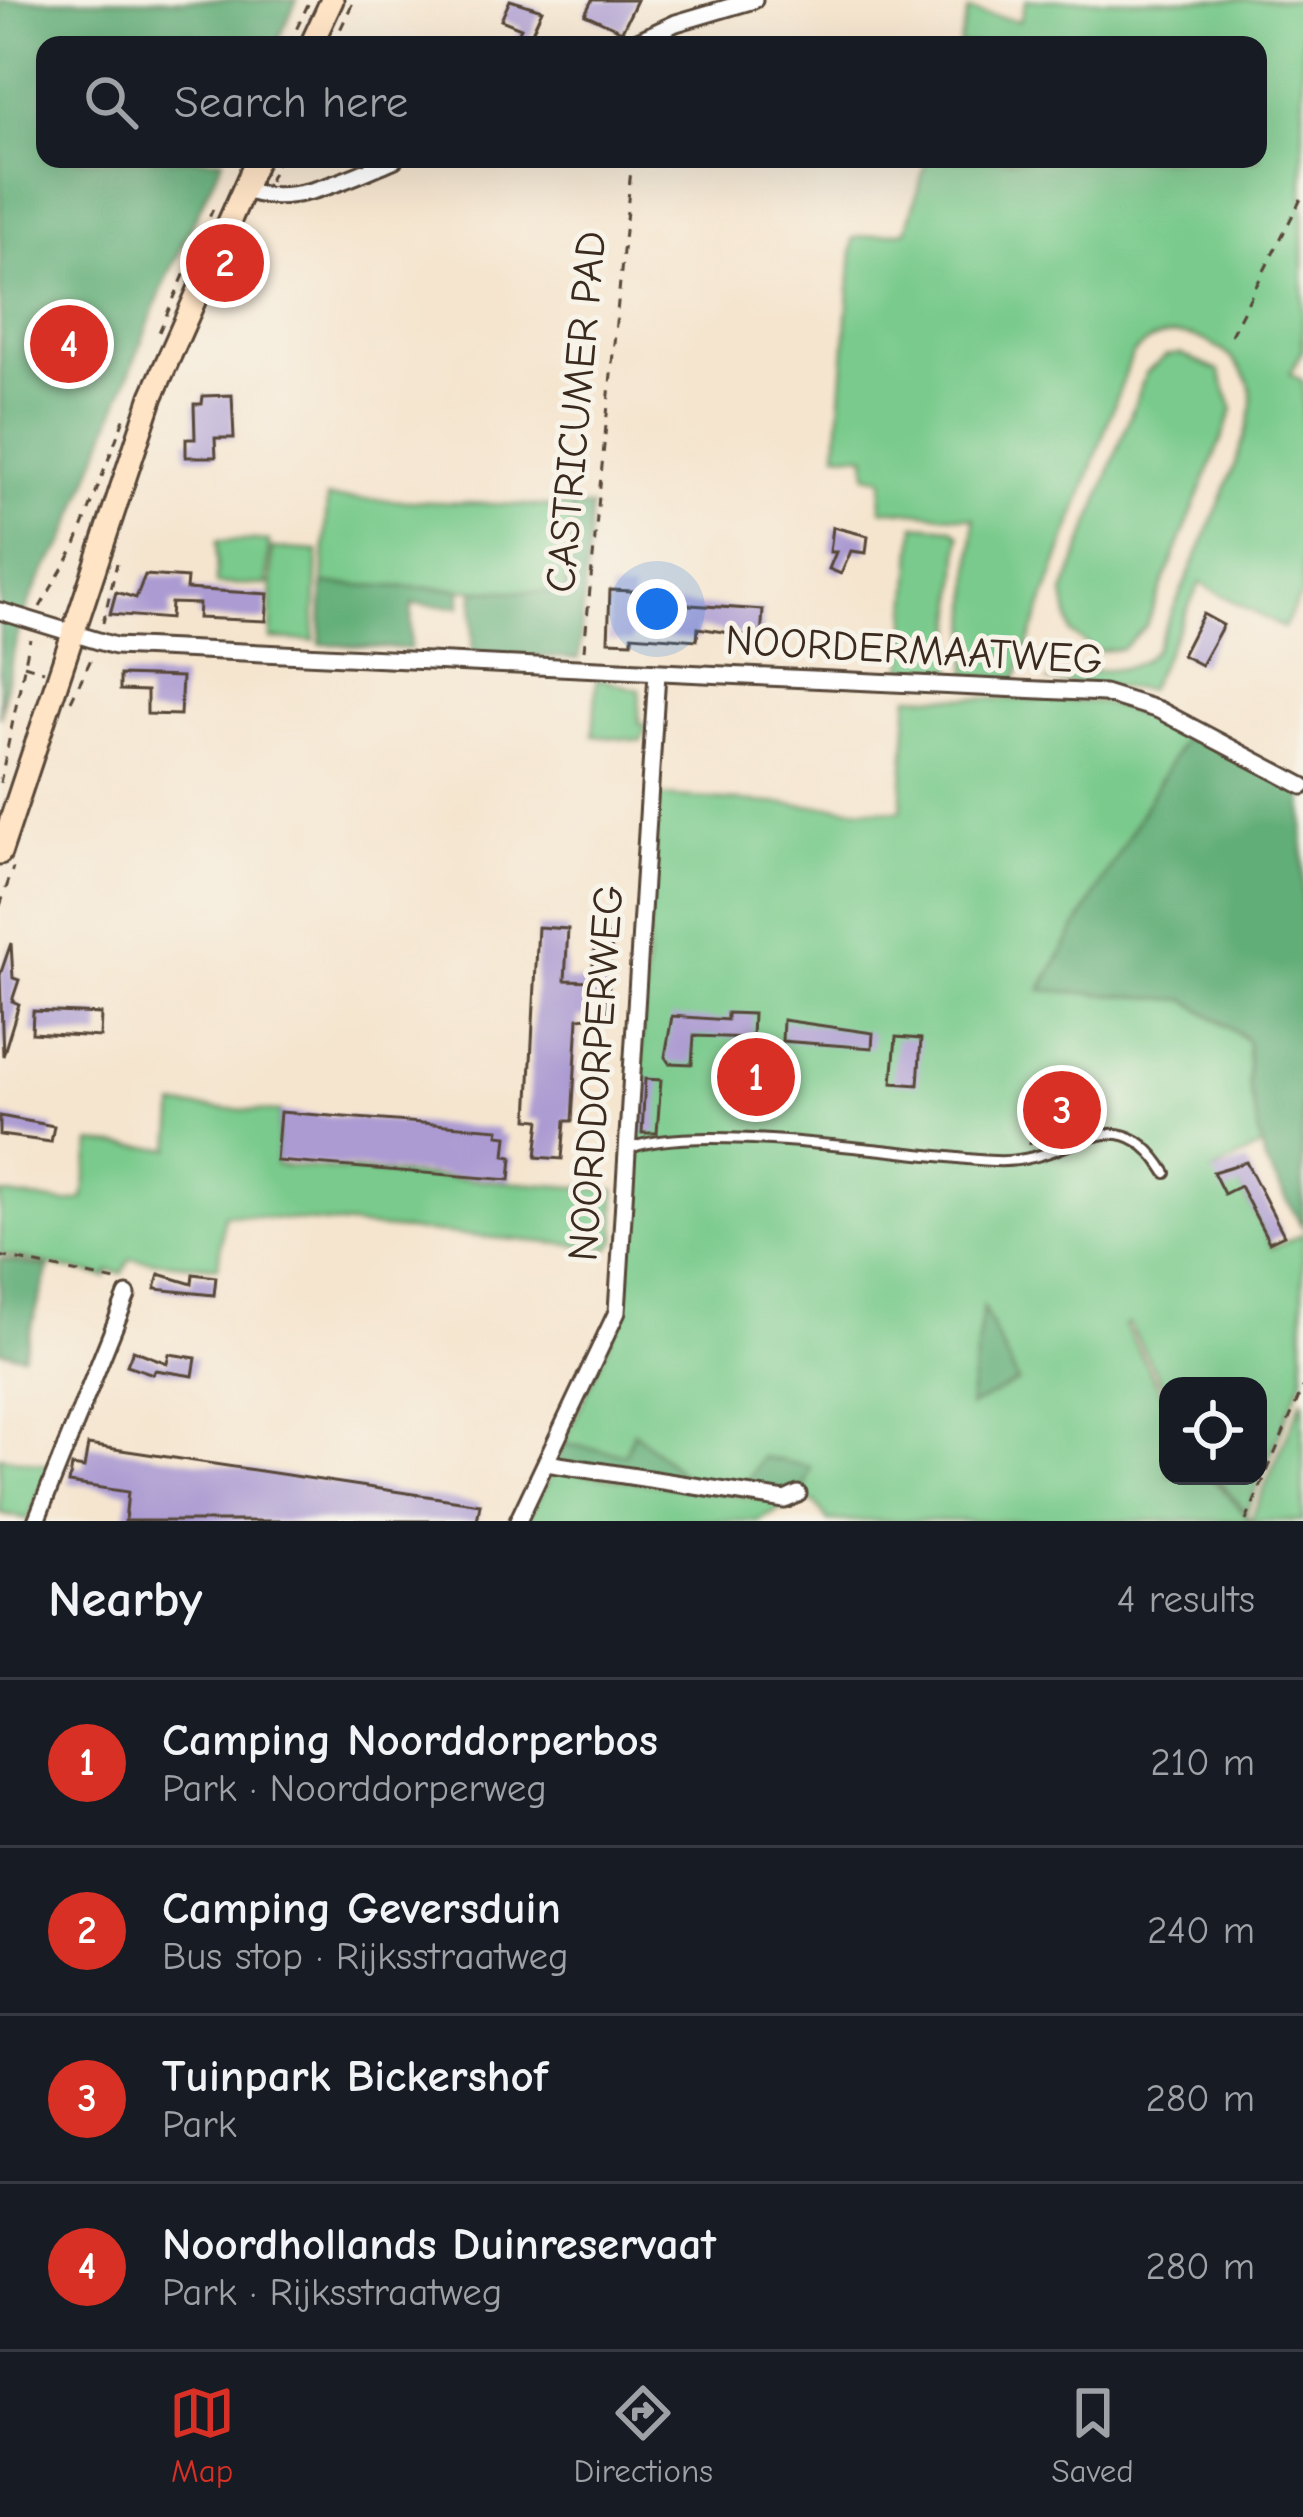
<!DOCTYPE html>
<meta charset="utf-8">
<style>
:root{--surface:#171b24;--page:#20242c;--text:#f1f3f6;--muted:#9ea1a6;--line:#363941;--accent:#d93025}
body{margin:0;font-family:"Comic Neue",sans-serif;background:var(--page);color:var(--text)}
.controls{position:absolute;right:36px;bottom:36px;display:grid;overflow:hidden;border-radius:24px;box-shadow:0 12px 48px #0002}
.controls button{width:108px;height:108px;display:grid;place-items:center;padding:0;border:0;border-bottom:3px solid var(--line);background:var(--surface);color:var(--text);font:60px sans-serif}
.you{position:absolute;left:657px;top:609px;width:42px;height:42px;margin:-30px;border:9px solid #fff;border-radius:50%;background:#1a73e8;box-shadow:0 0 0 18px #1a73e833}
.badge{display:grid;place-items:center;width:78px;height:78px;border-radius:50%;background:var(--accent);color:#fff;font-size:39px;font-weight:700}
.pin{position:absolute;translate:-50% -50%;border:6px solid #fff;box-shadow:0 3px 12px #0006}
.list{margin:0;padding:0;list-style:none}
h2{display:flex;justify-content:space-between;align-items:center;height:156px;margin:0;padding:0 48px;font-size:51px}
h2 small{font-size:39px;font-weight:400;color:var(--muted)}
.list li{display:grid;grid-template-columns:78px 1fr auto;gap:36px;align-items:center;box-sizing:border-box;height:168px;padding:0 48px;border-top:3px solid var(--line)}
.list b{display:block;font-size:45px;white-space:nowrap}
.list p{margin:0;font-size:39px;white-space:nowrap;color:var(--muted)}
.list em{font-size:39px;font-style:normal;color:var(--muted)}
.icon{flex:none;width:66px;height:66px;fill:none;stroke:currentColor;stroke-width:2;stroke-linecap:round;stroke-linejoin:round}
.map{position:relative;flex:none;width:1303px;height:1521px;overflow:hidden}
.search{position:absolute;background:var(--surface);box-shadow:0 12px 48px #0002;left:36px;right:36px;top:36px;height:132px;display:flex;align-items:center;gap:30px;box-sizing:border-box;padding:0 42px;border-radius:24px;color:var(--muted);font-size:45px}
.sheet{height:828px;background:var(--surface)}
nav{display:flex;justify-content:space-around;align-items:center;box-sizing:border-box;height:168px;border-top:3px solid var(--line);background:var(--surface);font-size:33px;color:var(--muted)}
nav a{display:grid;justify-items:center;gap:6px}
nav .on{color:var(--accent)}
.map>svg:first-child{display:block}
.green{fill:#79ca8c;stroke:#5a7a55;stroke-width:3}
.forest{fill:#62ae78;stroke:#4e6c4b;stroke-width:3}
.building{fill:#ac9bd2}
.lines{fill:none;stroke-linecap:round;stroke-linejoin:round}
.service-casing{stroke:#574639;stroke-width:14}
.minor-casing{stroke:#574639;stroke-width:21}
.secondary-casing{stroke:#574639;stroke-width:27}
.path{stroke:#574639;stroke-width:3;stroke-dasharray:9 9;stroke-linecap:butt}
.service{stroke:#fff;stroke-width:8}
.minor{stroke:#fff;stroke-width:15}
.secondary{stroke:#ffe4c6;stroke-width:21}
.labels{text-anchor:middle;dominant-baseline:central;stroke-width:10;stroke-linejoin:round;paint-order:stroke}
.street-label{font-size:42px;fill:#3b2a1e;stroke:#f7f3e8}
</style>
<div class="map">
<svg width="1303" height="1521" viewBox="0 0 1303 1521">
<rect width="100%" height="100%" fill="#f7f3e8"/>
<filter id="ink" filterUnits="userSpaceOnUse"><feTurbulence type="fractalNoise" baseFrequency=".00833" numOctaves="2"/><feDisplacementMap in="SourceGraphic" scale="24" xChannelSelector="R" yChannelSelector="G"/><feConvolveMatrix kernelMatrix="1 2 1 2 8 2 1 2 1" color-interpolation-filters="sRGB"/></filter>
<filter id="wash" filterUnits="userSpaceOnUse"><feTurbulence type="fractalNoise" baseFrequency=".004" numOctaves="4" result="noise"/><feDisplacementMap in="SourceGraphic" scale="48" xChannelSelector="R" yChannelSelector="G"/><feGaussianBlur stdDeviation="2.7" result="paint"/><feColorMatrix in="noise" values="0 0 0 0 0 0 0 0 0 0 0 0 0 0 0 0 0 1.4 0 .05"/><feComposite in="paint" operator="in"/></filter>
<g filter="url(#wash)">
<rect width="100%" height="100%" fill="#f5e5cf"/>
<!-- green -->
<g class="green">
<path d="M 1026,0 L 1303,0 L 1303,349 L 1290,374 L 1303,381 L 1303,592 L 1283,628 L 1200,583 L 1148,690 L 1049,681 C 1081,662 1134,682 1156,648 C 1175,604 1256,433 1252,397 C 1249,367 1219,342 1190,336 C 1168,331 1147,338 1132,355 L 1016,679 L 967,676 L 974,518 L 881,509 L 883,478 L 867,475 L 866,455 L 837,453 L 853,238 L 906,231 L 927,159 L 1258,159 L 1258,45 L 959,45 L 968,11 L 1020,21 Z"/>
<polygon points="1180,354 1219,371 1233,410 1146,626 1122,649 1097,651 1071,633 1064,594 1146,373 1166,356"/>
<polygon points="327,498 572,507 566,594 323,584"/>
<polygon points="915,525 952,528 960,535 952,676 903,673"/>
<polygon points="217,541 269,541 267,585 216,584"/>
<polygon points="272,548 318,551 314,641 271,639"/>
<polygon points="597,678 640,690 639,724 647,725 641,741 593,736"/>
<polygon points="909,696 1101,702 1188,731 1041,989 1186,1000 1248,1041 1249,1084 1262,1146 1213,1172 1240,1185 1272,1248 1303,1234 1303,1378 1246,1513 1214,1476 1258,1476 1258,1386 1168,1386 1168,1395 1129,1324 1125,1326 1168,1405 1168,1476 1210,1476 1251,1521 828,1521 815,1503 806,1500 555,1462 622,1315 658,796 901,811"/>
<polygon points="175,1106 280,1112 276,1165 615,1190 616,1240 609,1248 224,1214 218,1267 130,1259 123,1273 108,1271 106,1277 0,1254 0,1194 67,1203 83,1199 91,1143 171,1149"/>
<polygon points="1303,1398 1303,1521 1253,1521 1251,1519"/>
<polygon points="0,1456 52,1466 28,1519 0,1513"/>
<polygon points="554,1470 793,1503 758,1521 526,1521"/>
</g>
<!-- forest -->
<g class="forest">
<path d="M 0,0 L 297,0 L 276,45 L 45,45 L 45,159 L 223,159 L 162,289 L 64,544 C 23,593 11,655 0,717 Z"/>
<polygon points="572,507 591,507 579,659 472,652 474,590 566,593"/>
<polygon points="323,584 460,589 460,607 412,604 410,649 320,644"/>
<polygon points="1188,731 1303,792 1303,1228 1265,1162 1249,1084 1248,1042 1243,1036 1186,1000 1041,990"/>
<polygon points="0,1259 49,1268 23,1355 0,1351"/>
<polygon points="983,1307 1018,1382 969,1407"/>
<polygon points="634,1432 691,1482 555,1462 564,1444 625,1454"/>
<polygon points="763,1457 811,1467 803,1491 782,1496 741,1490"/>
</g>
<g id="blocks">
<!-- building -->
<g class="building">
<polygon points="510,0 542,10 526,45 513,45 521,28 501,20"/>
<polygon points="592,0 637,0 622,31 585,14"/>
<polygon points="232,395 234,438 215,438 216,457 186,457 186,439 195,439 194,404 202,404 203,396"/>
<polygon points="833,527 868,536 866,553 851,551 841,574 829,569 836,552 830,552"/>
<polygon points="145,575 187,578 186,589 268,594 266,621 198,618 199,604 171,603 170,619 110,614 116,592 136,598"/>
<polygon points="610,590 632,591 632,601 763,610 761,638 698,628 697,640 632,635 632,642 608,641"/>
<polygon points="1203,614 1223,625 1201,665 1182,655"/>
<polygon points="120,675 182,677 180,715 147,714 147,691 120,690"/>
<polygon points="538,927 568,929 565,980 592,981 595,935 612,936 607,1015 578,1018 572,1121 565,1121 562,1159 536,1157 540,1120 528,1119"/>
<polygon points="11,943 13,978 19,980 12,1001 19,1004 3,1056 0,975"/>
<polygon points="33,1011 101,1014 100,1037 32,1033"/>
<polygon points="727,1013 753,1014 752,1038 694,1036 692,1064 669,1063 665,1057 672,1016 727,1020"/>
<polygon points="783,1020 873,1033 872,1048 782,1041"/>
<polygon points="896,1037 921,1039 918,1085 892,1083"/>
<polygon points="645,1079 661,1080 657,1133 642,1133"/>
<polygon points="280,1112 499,1129 498,1135 507,1136 505,1156 512,1157 510,1180 276,1161"/>
<polygon points="0,1116 54,1126 51,1142 0,1135"/>
<polygon points="1246,1162 1284,1235 1269,1242 1240,1186 1224,1194 1213,1172"/>
<polygon points="159,1274 192,1284 193,1274 216,1277 214,1295 155,1289"/>
<polygon points="133,1350 167,1363 169,1354 196,1358 193,1376 155,1370 153,1374 127,1365"/>
<polygon points="88,1445 480,1504 477,1521 125,1521 128,1492 69,1483 72,1466 84,1468"/>
</g>
</g>
</g>
<g filter="url(#ink)">
<use href="#blocks" fill-opacity="0" stroke="#574639" stroke-width="3"/>
<g class="lines">
<defs>
<path id="service" d="M 626,1150 C 688,1119 914,1157 995,1161 C 1072,1165 1115,1090 1166,1173"/>
<g id="minor">
<polyline points="629,45 676,23 754,0"/>
<path d="M 243,189 C 289,210 352,177 395,159"/>
<polyline points="0,611 115,646 1104,693 1159,710 1303,786"/>
<polyline points="546,1463 785,1500 798,1494"/>
<polyline points="36,1521 127,1295"/>
<polyline points="518,1521 617,1312 657,673"/>
</g>
<g id="secondary">
<polyline points="311,45 332,0"/>
<polyline points="0,853 152,396 257,159"/>
</g>
</defs>
<!-- service casing -->
<use href="#service" class="service-casing"/>
<!-- minor casing -->
<use href="#minor" class="minor-casing"/>
<!-- secondary casing -->
<use href="#secondary" class="secondary-casing"/>
<!-- path -->
<g class="path">
<polyline points="289,45 310,0"/>
<polyline points="333,45 354,0"/>
<polyline points="269,181 279,159"/>
<polyline points="159,332 213,209"/>
<polyline points="1231,335 1303,195"/>
<polyline points="40,607 76,545 126,413"/>
<polyline points="103,623 117,563"/>
<polyline points="584,650 632,159"/>
<polyline points="24,665 44,671"/>
<polyline points="71,701 93,655"/>
<polyline points="0,783 30,639"/>
<polyline points="0,906 13,868"/>
<polyline points="1016,1101 1032,1103 1030,1145"/>
<polyline points="0,1256 120,1282"/>
<polyline points="1246,1521 1303,1387"/>
</g>
<!-- service -->
<use href="#service" class="service"/>
<!-- minor -->
<use href="#minor" class="minor"/>
<!-- secondary -->
<use href="#secondary" class="secondary"/>
</g>
</g>
<g class="labels">
<!-- street labels -->
<g class="street-label">
<text transform="translate(576 412) rotate(-85)">CASTRICUMER PAD</text>
<text transform="translate(914 650) rotate(3)">NOORDERMAATWEG</text>
<text transform="translate(596 1073) rotate(-86)">NOORDDORPERWEG</text>
</g>
</g>
</svg>
<div class="controls">
<button><svg class="icon" aria-label="locate" viewBox="0 0 24 24"><circle cx="12" cy="12" r="6"/><path d="M12 2v4M12 18v4M2 12h4M18 12h4"/></svg></button>
</div>
<div class="you"></div>
<div class="pin badge" style="left:756px;top:1077px">1</div>
<div class="pin badge" style="left:225px;top:263px">2</div>
<div class="pin badge" style="left:1062px;top:1110px">3</div>
<div class="pin badge" style="left:69px;top:344px">4</div>
<div class="search"><svg class="icon" aria-label="search" viewBox="0 0 24 24"><circle cx="10" cy="10" r="6"/><path d="M15 15l6 6"/></svg>Search here</div>
</div>
<section class="sheet">
<h2>Nearby<small>4 results</small></h2>
<ul class="list">
<li><span class="badge">1</span><div><b>Camping Noorddorperbos</b><p>Park · Noorddorperweg</p></div><em>210 m</em></li>
<li><span class="badge">2</span><div><b>Camping Geversduin</b><p>Bus stop · Rijksstraatweg</p></div><em>240 m</em></li>
<li><span class="badge">3</span><div><b>Tuinpark Bickershof</b><p>Park</p></div><em>280 m</em></li>
<li><span class="badge">4</span><div><b>Noordhollands Duinreservaat</b><p>Park · Rijksstraatweg</p></div><em>280 m</em></li>
</ul>
</section>
<nav>
<a class="on"><svg class="icon" aria-label="map" viewBox="0 0 24 24"><path d="M3 6l6-2 6 2 6-2v14l-6 2-6-2-6 2zM9 4v14M15 6v14"/></svg>Map</a>
<a><svg class="icon" aria-label="directions" viewBox="0 0 24 24"><path d="M12 3l9 9-9 9-9-9zM9 14v-3h6M13 9l2 2-2 2"/></svg>Directions</a>
<a><svg class="icon" aria-label="saved" viewBox="0 0 24 24"><path d="M7 4h10v16l-5-4-5 4z"/></svg>Saved</a>
</nav>
